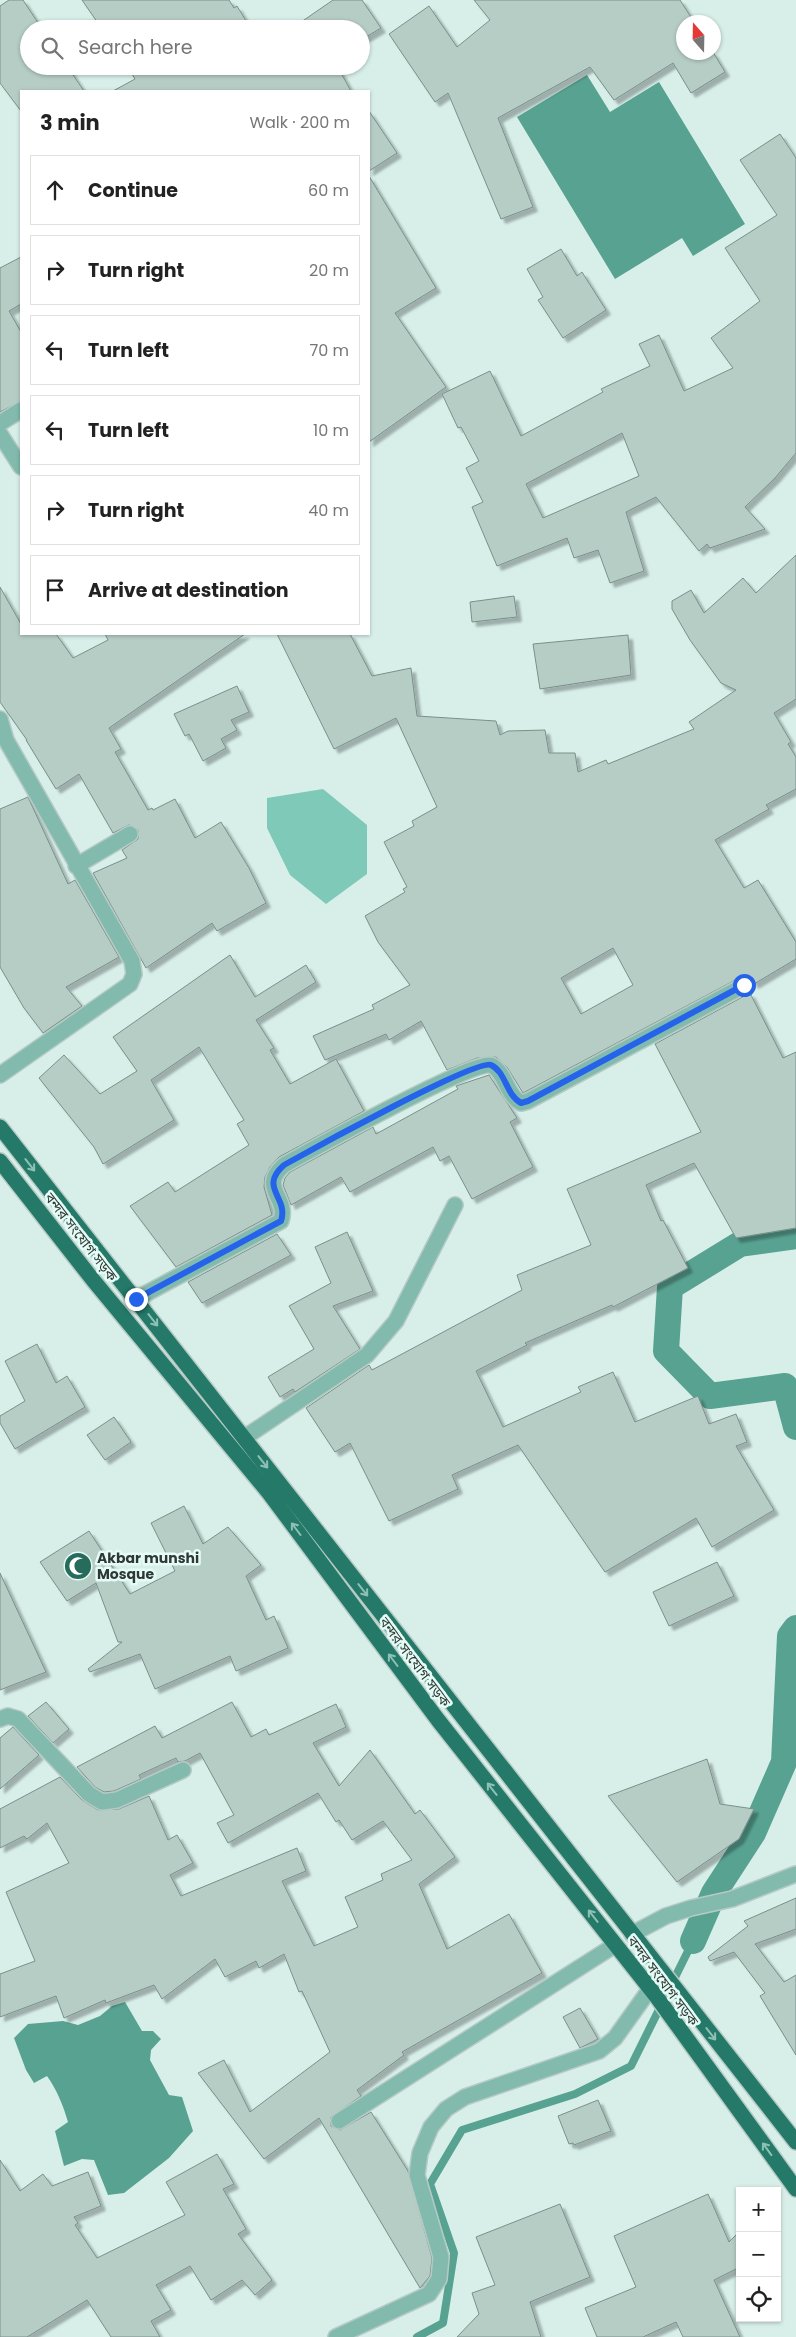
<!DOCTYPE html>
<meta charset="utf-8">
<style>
:root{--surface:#fff;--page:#f6f6f6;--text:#222;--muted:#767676;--line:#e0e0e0}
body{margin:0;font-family:Poppins,"Noto Sans Bengali",sans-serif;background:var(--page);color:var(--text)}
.controls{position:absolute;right:15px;bottom:15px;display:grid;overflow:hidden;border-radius:0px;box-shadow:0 1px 4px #0004}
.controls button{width:45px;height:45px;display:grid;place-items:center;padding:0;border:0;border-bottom:1px solid var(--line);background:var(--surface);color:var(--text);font:25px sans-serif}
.compass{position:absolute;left:676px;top:15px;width:45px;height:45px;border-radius:50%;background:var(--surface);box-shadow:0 1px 4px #0004;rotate:340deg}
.stop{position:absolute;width:15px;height:15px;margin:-11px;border:4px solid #2563eb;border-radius:50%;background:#fff}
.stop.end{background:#2563eb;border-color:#fff;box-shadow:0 1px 5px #0008}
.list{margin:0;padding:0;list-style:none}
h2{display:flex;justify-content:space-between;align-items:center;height:65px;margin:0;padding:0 20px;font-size:21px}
h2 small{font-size:16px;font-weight:400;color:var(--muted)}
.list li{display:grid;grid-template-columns:32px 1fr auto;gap:15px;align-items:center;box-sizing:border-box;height:70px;margin:0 10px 10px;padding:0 10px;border:1px solid var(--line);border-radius:0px}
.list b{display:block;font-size:19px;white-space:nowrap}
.list em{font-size:16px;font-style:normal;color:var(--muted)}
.icon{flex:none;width:28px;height:28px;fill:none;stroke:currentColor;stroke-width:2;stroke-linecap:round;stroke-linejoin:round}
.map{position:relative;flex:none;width:796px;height:2337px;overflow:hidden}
.search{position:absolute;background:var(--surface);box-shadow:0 1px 4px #0004;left:20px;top:20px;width:350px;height:55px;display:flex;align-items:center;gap:12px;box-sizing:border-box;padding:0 18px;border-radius:28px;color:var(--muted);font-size:19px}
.panel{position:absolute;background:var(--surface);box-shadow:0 1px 4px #0004;left:20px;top:90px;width:350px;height:545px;border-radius:0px}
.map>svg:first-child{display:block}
.forest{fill:#7fc9b8}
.water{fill:#57a291}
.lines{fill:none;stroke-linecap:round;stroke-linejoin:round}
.stream{stroke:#57a291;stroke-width:8}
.canal{stroke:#57a291;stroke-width:26}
.building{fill:#b6cdc6;stroke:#7a8f8a;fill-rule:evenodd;filter:url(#shadow)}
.minor-casing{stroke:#b6cac5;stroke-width:18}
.highway-casing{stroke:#b6cac5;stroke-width:18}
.minor{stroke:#82bbad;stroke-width:15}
.highway{stroke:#247968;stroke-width:15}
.oneway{stroke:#8ec1b6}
.route{stroke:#2563eb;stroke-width:6}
.labels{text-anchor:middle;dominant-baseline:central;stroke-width:5;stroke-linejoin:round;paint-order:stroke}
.street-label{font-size:14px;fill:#2f3835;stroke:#e5fcf6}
.poi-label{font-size:14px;font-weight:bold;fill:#2f3835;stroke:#e5fcf6;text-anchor:start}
</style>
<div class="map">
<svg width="796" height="2337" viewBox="0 0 796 2337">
<defs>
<filter id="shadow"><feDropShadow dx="4.5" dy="4.5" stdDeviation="1" flood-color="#0004"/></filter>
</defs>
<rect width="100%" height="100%" fill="#d8efe9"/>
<!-- forest -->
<polygon class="forest" points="323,789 367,825 367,874 326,904 290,875 267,828 267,798"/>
<!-- water -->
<g class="water">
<polygon points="587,75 610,112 659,82 745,224 693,256 682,238 615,279 517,117"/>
<path d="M 125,2002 L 142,2031 L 153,2031 L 161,2039 L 151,2050 L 150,2060 L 169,2095 L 182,2097 L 193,2131 L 169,2158 L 124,2193 L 108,2195 L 94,2160 L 82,2159 L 64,2166 L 55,2131 L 68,2122 C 63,2105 57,2090 47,2076 L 34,2083 L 26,2070 L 14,2038 L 28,2024 L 63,2021 L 78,2025 L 100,2016 L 112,2006 Z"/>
</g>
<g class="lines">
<!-- stream -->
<polyline class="stream" points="417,2337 443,2323 454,2253 430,2184 462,2130 575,2094 631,2066 693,1941"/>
<!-- canal -->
<g class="canal">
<polyline points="796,1236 740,1244 670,1287 666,1351 710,1396 785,1386 796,1427"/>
<polyline points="693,1941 714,1893 753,1833 784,1762 790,1636 796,1628"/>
</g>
</g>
<!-- building -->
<g class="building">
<polygon points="9,0 23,0 42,29 29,29 29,66 67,66 84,91 21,91 21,111 0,83 0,6"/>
<polygon points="82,0 229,0 234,8 237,6 251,29 102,29"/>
<polygon points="333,0 362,0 381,28 361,40 361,29 291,29"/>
<polygon points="474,0 680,0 694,22 684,22 684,52 713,52 725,72 691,93 673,63 614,100 590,67 498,118 533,207 501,219 448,93 435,102 389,34 429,6 457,47 490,20"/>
<polygon points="127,66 337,66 351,91 113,91 135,79"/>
<polygon points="369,111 397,153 369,171"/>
<path d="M 780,134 L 796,158 L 796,453 L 775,478 L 745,507 L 765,529 L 710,548 L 707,544 L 699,551 L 656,497 L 626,512 L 644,571 L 610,583 L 598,550 L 574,558 L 567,538 L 497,566 L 472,507 L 483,502 L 466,468 L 479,461 L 461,427 L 458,428 L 442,394 L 490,371 L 521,436 L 603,392 L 601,389 L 650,366 L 639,344 L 659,335 L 684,391 L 733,368 L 711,338 L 760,301 L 725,248 L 777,215 L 740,160 ZM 622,433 L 639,476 L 543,518 L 526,484 Z"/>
<polygon points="369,176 436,288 395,313 446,387 369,442"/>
<polygon points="561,249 577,276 582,272 606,310 563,338 538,300 543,297 527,269"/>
<polygon points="21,257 21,304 9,311 21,332 21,401 0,412 0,268"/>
<path d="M 796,555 L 796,699 L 774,713 L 791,742 L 788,744 L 796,757 L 796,789 L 766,805 L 769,809 L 715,840 L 744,888 L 758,880 L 796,942 L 796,959 L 754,984 L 750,977 L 741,977 L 523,1093 L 507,1067 L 496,1057 L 477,1058 L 447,1070 L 421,1021 L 389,1040 L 386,1034 L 325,1060 L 313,1036 L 374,1009 L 372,1005 L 410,985 L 378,942 L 365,916 L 405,892 L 403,889 L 407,887 L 384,842 L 414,826 L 412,821 L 437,807 L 396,718 L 334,749 L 277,634 L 350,634 L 372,676 L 411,668 L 417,716 L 496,721 L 500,735 L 508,731 L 545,730 L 549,753 L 575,753 L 578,772 L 606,760 L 608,764 L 694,729 L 689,722 L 736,690 L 721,683 L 690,640 L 672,609 L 672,601 L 691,590 L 704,613 L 743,578 L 756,593 ZM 613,948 L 633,985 L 581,1014 L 561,978 Z"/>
<polygon points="0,587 21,624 21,634 56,634 73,658 108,640 105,634 245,634 109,728 121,749 115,752 148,810 152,808 153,810 175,799 195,838 221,822 249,868 266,903 217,931 212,923 146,968 93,873 127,858 122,850 138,839 138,830 129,825 113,833 79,774 56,789 26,740 27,740 0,702"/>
<polygon points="514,596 517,617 472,622 470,602"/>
<polygon points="628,635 631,675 540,689 533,644"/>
<polygon points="237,686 249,712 231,720 237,730 221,739 226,748 203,761 189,734 185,736 174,714"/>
<polygon points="28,797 68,884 75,880 119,957 66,987 82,1006 43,1033 24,1008 0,967 0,809"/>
<polygon points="230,955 255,997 306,965 316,982 256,1020 274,1048 270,1050 290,1084 336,1059 364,1111 279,1157 270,1167 265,1177 264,1187 272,1215 176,1267 130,1206 168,1182 175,1192 249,1145 237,1124 244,1120 199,1047 151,1080 174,1120 103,1164 94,1147 39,1078 64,1055 100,1094 137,1071 113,1037"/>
<polygon points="750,993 783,1058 796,1052 796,1228 736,1238 694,1163 646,1185 661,1221 663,1220 688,1268 613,1307 612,1305 525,1343 527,1345 476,1371 503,1427 581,1392 578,1387 613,1372 635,1422 698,1396 709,1424 736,1414 747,1442 736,1446 774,1510 712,1547 696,1518 605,1572 518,1445 452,1475 458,1489 389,1521 350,1443 335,1452 306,1408 369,1365 372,1370 522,1290 517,1275 591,1245 567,1189 701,1132 655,1044"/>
<polygon points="489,1075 517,1118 510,1122 533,1167 472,1199 449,1156 440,1161 433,1147 350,1192 341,1177 291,1205 283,1185 285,1178 290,1172 373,1127 376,1134 458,1089 456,1086"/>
<polygon points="347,1232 373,1291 333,1306 360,1349 295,1392 293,1389 280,1397 268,1377 314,1349 289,1306 331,1283 315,1247"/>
<polygon points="277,1234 291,1255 202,1303 188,1282"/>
<polygon points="37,1344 56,1383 67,1376 85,1407 15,1449 0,1423 0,1416 25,1401 5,1361"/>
<polygon points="114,1417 131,1442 105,1460 87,1435"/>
<polygon points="184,1506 203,1544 228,1527 261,1565 246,1576 266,1620 274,1616 288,1648 236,1671 230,1656 155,1689 140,1654 90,1672 88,1669 122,1642 118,1642 96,1583 67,1601 40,1562 89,1531 130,1594 175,1571 151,1523"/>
<polygon points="717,1562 734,1596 669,1626 653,1592"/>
<polygon points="0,1573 46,1672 0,1690"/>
<polygon points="46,1702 69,1729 53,1743 28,1716"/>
<polygon points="232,1702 251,1737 266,1729 269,1735 336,1704 346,1727 313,1743 339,1786 370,1750 415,1814 420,1810 455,1857 419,1884 447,1949 509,1914 542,1973 402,2052 404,2055 357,2090 361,2096 331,2117 331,2126 340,2130 371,2112 408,2171 432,2258 430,2276 420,2288 319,2118 264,2159 198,2073 224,2060 250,2112 330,2052 302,1991 299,1992 284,1954 259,1968 256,1961 225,1977 215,1959 162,1999 154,1985 106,2003 105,2000 64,2018 56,1996 0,2017 0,1974 35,1961 6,1892 69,1863 47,1823 27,1839 24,1836 0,1848 0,1809 60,1777 82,1800 98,1810 119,1809 149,1796 168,1840 177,1835 193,1863 170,1875 181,1896 297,1848 306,1871 282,1881 314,1946 358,1927 345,1897 383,1880 381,1874 412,1860 383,1821 352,1840 339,1820 336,1822 318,1793 228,1843 217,1823 234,1815 200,1753 185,1761 178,1762 176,1758 139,1775 141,1779 114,1791 104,1792 95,1787 77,1767 155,1726 162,1738"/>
<polygon points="13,1727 39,1755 0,1789 0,1738"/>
<polygon points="707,1759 720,1804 754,1809 739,1839 677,1882 608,1796"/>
<polygon points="796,1898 796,1929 755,1944 784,1982 796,1975 796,2055 760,1996 765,1993 734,1952 710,1961 708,1957 748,1926 744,1921"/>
<polygon points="580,2008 598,2039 580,2048 563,2017"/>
<polygon points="598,2100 611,2131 574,2145 573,2143 569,2144 558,2116"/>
<polygon points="217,2154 234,2184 223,2189 246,2229 238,2234 272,2280 255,2295 242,2280 211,2300 190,2266 156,2285 171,2310 151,2321 160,2337 111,2337 87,2300 27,2337 0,2337 0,2160 20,2191 43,2174 52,2186 88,2172 101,2206 74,2217 78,2223 75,2225 97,2258 185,2215 166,2182"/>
<polygon points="708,2194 729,2242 740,2231 740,2267 714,2280 740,2337 683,2337 676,2322 643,2337 597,2337 585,2308 636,2287 614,2236"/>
<polygon points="560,2204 590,2277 530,2302 541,2337 457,2337 479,2314 472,2293 495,2285 476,2237"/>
</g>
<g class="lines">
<defs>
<g id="minor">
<polyline points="0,423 21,410"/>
<polyline points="0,434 21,467"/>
<polyline points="0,719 6,740 132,961 134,974 130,984 0,1075"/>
<polyline points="76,866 130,834"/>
<path d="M 136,1299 L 281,1221 C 289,1197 258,1188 284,1165 C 309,1151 475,1059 491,1065 C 506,1072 506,1095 521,1103 L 528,1101 L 745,985"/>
<polyline points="244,1438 367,1355 396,1321 455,1205"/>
<polyline points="0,1719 8,1716 18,1719 89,1794 102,1802 117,1800 183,1770"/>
<polyline points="632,1934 666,1916 691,1908 732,1899 796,1874"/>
<polyline points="339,2121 615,1945"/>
<polyline points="336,2337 429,2294 439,2279 441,2257 417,2175 420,2153 431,2127 446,2109 465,2097 599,2051 615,2038 650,1989"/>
</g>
<g id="highway">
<polyline points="0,1127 796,2142"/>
<polyline points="0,1161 93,1280 269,1493 438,1720 656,1996 796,2189"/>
</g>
</defs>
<!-- minor casing -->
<use href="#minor" class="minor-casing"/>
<!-- highway casing -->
<use href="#highway" class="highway-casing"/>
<!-- minor -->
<use href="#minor" class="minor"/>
<!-- highway -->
<use href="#highway" class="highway"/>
</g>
<!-- one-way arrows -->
<defs><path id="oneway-shaft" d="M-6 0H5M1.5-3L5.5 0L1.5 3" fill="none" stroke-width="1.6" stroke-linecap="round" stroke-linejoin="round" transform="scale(1.25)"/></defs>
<g class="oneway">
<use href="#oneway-shaft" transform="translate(30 1165) rotate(52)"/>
<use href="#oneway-shaft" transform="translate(153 1320) rotate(52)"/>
<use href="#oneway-shaft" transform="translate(263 1462) rotate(52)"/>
<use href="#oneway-shaft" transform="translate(296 1529) rotate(-127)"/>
<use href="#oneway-shaft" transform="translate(363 1590) rotate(52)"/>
<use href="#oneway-shaft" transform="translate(393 1660) rotate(-127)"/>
<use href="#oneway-shaft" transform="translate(492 1789) rotate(-128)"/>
<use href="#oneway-shaft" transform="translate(593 1916) rotate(-128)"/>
<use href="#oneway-shaft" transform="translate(711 2034) rotate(52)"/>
<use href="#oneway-shaft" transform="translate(767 2149) rotate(-126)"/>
</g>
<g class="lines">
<!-- route -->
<path class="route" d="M 136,1299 L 281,1221 C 289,1197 258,1188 284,1165 C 309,1151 476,1059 491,1065 C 506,1072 506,1095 521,1103 L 528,1101 L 744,985"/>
</g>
<!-- icons -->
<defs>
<symbol id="mosque-disc" viewBox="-11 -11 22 22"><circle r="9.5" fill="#276b5d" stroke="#e5fcf6"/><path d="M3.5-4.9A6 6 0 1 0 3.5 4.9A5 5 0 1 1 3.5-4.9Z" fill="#fff"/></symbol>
</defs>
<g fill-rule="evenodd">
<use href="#mosque-disc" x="62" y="1550" width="32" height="32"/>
</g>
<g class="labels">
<!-- street labels -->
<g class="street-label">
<text transform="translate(81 1237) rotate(52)">বন্দর সংযোগ সড়ক</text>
<text transform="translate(415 1662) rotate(53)">বন্দর সংযোগ সড়ক</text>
<text transform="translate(663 1981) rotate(53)">বন্দর সংযোগ সড়ক</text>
</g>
<!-- poi labels -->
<g class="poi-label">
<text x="97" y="1558">Akbar munshi<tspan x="97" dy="16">Mosque</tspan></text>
</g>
</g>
</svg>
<div class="controls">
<button>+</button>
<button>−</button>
<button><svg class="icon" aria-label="locate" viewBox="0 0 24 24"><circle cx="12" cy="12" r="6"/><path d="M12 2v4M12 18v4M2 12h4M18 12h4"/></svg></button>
</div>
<svg class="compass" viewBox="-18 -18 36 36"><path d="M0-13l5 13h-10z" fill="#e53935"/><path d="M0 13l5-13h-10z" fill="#767676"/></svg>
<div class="stop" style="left:744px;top:985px"></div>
<div class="stop end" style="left:136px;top:1299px"></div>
<div class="search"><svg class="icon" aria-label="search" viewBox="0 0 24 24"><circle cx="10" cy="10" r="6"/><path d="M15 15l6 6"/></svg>Search here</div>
<section class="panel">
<h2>3 min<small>Walk · 200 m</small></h2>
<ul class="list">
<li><svg class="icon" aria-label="ahead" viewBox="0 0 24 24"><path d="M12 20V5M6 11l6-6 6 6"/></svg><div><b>Continue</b></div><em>60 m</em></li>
<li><svg class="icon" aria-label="right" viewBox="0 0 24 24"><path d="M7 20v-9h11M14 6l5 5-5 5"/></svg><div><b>Turn right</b></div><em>20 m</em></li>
<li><svg class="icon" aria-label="left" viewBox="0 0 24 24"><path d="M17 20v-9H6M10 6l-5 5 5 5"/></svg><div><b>Turn left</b></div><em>70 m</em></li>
<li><svg class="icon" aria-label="left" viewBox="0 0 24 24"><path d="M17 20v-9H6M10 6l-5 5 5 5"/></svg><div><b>Turn left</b></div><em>10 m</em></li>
<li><svg class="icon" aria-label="right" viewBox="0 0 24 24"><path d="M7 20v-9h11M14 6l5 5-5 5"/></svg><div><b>Turn right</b></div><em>40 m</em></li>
<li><svg class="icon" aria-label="arrive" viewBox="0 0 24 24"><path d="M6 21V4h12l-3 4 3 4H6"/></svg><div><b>Arrive at destination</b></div></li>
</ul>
</section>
</div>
